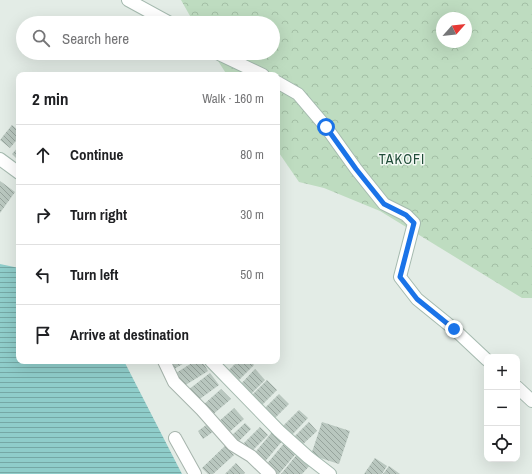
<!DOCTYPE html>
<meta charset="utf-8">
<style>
:root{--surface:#fff;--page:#f2f2f2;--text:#202124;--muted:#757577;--line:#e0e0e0}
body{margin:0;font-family:"Archivo Narrow",sans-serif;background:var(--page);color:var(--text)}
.controls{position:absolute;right:12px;bottom:12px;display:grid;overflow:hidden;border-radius:8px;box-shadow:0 4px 16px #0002}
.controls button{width:36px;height:36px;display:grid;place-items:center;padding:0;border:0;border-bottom:1px solid var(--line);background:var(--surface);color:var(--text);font:20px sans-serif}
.compass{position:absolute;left:436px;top:12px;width:36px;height:36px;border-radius:50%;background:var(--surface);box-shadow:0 4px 16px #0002;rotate:63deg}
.stop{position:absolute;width:12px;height:12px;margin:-9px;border:3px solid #1a73e8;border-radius:50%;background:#fff}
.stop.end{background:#1a73e8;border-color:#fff;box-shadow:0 1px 4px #0008}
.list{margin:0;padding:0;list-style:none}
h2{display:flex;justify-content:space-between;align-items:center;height:52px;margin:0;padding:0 16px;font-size:17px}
h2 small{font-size:13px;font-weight:400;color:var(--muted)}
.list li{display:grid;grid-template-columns:26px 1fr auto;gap:12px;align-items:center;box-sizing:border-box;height:60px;padding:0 16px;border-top:1px solid var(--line)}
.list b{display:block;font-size:15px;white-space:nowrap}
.list em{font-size:13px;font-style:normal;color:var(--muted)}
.icon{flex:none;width:22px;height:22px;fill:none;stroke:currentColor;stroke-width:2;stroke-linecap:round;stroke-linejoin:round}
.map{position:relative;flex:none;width:532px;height:474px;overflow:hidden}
.search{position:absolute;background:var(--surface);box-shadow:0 4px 16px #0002;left:16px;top:16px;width:264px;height:44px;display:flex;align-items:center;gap:10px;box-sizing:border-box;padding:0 14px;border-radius:22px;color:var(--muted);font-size:15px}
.panel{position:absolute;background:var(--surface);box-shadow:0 4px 16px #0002;left:16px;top:72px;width:264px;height:292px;border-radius:8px}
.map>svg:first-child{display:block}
.forest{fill:url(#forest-crowns);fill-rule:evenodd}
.water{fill:url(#water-rules)}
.building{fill:url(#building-back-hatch)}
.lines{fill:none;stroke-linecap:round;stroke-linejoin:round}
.street-casing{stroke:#a6b4ac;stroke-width:14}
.secondary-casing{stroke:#a5baaf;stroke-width:14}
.street{stroke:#fff;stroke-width:12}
.secondary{stroke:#fff;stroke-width:12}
.route{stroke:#1a73e8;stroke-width:5}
.labels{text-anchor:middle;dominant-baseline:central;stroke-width:3;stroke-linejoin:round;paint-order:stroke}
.quarter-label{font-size:14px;letter-spacing:1px;fill:#214d39;stroke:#f4f9f5}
</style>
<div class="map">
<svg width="532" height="474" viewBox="0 0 532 474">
<defs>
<pattern id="forest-crowns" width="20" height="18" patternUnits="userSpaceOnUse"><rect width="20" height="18" fill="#bedcc0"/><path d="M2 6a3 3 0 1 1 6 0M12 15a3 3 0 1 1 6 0" fill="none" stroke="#a3bea5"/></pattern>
<pattern id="water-rules" width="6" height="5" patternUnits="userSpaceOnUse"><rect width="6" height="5" fill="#8fcdca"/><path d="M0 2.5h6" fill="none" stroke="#75a8a5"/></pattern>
<pattern id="building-back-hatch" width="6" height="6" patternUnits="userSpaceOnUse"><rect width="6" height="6" fill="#b9c7bf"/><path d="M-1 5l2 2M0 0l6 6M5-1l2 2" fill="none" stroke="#96a39c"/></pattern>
</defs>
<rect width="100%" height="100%" fill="#e3ece6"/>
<!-- forest -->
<path class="forest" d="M 181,0 L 532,0 L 532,298 L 522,298 L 380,211 L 324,188 L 299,182 L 277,150 L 277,75 L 227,75 L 213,53 L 273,53 L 273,23 L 194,23 ZM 442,18 L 466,18 L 466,42 L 442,42 Z"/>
<!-- water -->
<polygon class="water" points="0,264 19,268 19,361 124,361 182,474 0,474"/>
<!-- building -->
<g class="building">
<polygon points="12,125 19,131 19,137 10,148 0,140"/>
<polygon points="19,146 19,161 12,154"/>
<polygon points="0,181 15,192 0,213"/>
<polygon points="176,361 188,361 174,369 171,364"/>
<polygon points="195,361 202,361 208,371 184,386 176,373"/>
<polygon points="238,361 250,361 254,365 239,380 229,370"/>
<polygon points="255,369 265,380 250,395 240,385"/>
<polygon points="210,373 219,385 197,401 188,390"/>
<polygon points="267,380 277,390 262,405 252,395"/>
<polygon points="221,389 231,399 211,416 202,406"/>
<polygon points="279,394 289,404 274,419 264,409"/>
<polygon points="234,408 244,419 226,435 216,424"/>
<polygon points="299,410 308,418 291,436 282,427"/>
<polygon points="309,422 317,431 301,446 293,438"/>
<polygon points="322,422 350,431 339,464 311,455"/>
<polygon points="209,423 214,431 203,439 198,431"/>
<polygon points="245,423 251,429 237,443 230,437"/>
<polygon points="260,427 268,435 252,451 244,443"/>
<polygon points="273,431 283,440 263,464 253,455"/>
<polygon points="286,441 298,451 279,474 276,474 266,465"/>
<polygon points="225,446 234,455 213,474 208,474 202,468"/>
<polygon points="299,452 312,463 302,474 281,474"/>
<polygon points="375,458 387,466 382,474 364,474"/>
<polygon points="236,463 245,473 244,474 225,474"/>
<polygon points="389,466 400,474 383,474"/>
</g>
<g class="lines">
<defs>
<g id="street">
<polyline points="164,361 174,382 202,410 233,445 251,456 270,474"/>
<polyline points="175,438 195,474"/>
</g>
<g id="secondary">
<polyline points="128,0 170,23"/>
<polyline points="217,53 263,75"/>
<polyline points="277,82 298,94 326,127 356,169 384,204 406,215 414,223 400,277 417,299 454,329 487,360"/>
<polyline points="0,159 19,173"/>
<polyline points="211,361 279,431 308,457 330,474"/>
<polyline points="517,387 532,401"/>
</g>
</defs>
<!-- street casing -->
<use href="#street" class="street-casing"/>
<!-- secondary casing -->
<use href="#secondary" class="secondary-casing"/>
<!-- street -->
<use href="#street" class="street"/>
<!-- secondary -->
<use href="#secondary" class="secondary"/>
</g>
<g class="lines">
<!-- route -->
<polyline class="route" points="326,127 356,169 384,204 406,215 414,223 400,277 417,299 454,329"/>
</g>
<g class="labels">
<!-- quarter labels -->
<g class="quarter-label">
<text x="402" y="159">TAKOFI</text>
</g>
</g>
</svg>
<div class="controls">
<button>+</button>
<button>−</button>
<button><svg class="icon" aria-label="locate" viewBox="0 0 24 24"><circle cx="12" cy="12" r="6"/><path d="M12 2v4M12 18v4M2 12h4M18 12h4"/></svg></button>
</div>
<svg class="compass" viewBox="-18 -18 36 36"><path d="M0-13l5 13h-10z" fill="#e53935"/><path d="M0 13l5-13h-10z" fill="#757577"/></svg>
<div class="stop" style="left:326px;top:127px"></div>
<div class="stop end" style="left:454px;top:329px"></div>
<div class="search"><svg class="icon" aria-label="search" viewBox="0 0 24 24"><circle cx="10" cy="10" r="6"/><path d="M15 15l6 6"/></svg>Search here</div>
<section class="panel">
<h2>2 min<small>Walk · 160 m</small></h2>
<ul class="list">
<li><svg class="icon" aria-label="ahead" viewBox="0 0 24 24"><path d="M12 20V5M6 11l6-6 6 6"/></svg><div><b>Continue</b></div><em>80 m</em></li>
<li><svg class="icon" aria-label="right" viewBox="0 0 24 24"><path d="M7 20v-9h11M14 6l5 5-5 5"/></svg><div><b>Turn right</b></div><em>30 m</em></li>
<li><svg class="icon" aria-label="left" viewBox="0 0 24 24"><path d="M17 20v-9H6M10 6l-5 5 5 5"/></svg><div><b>Turn left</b></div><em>50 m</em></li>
<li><svg class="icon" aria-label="arrive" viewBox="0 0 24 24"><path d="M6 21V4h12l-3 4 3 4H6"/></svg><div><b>Arrive at destination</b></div></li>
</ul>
</section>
</div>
